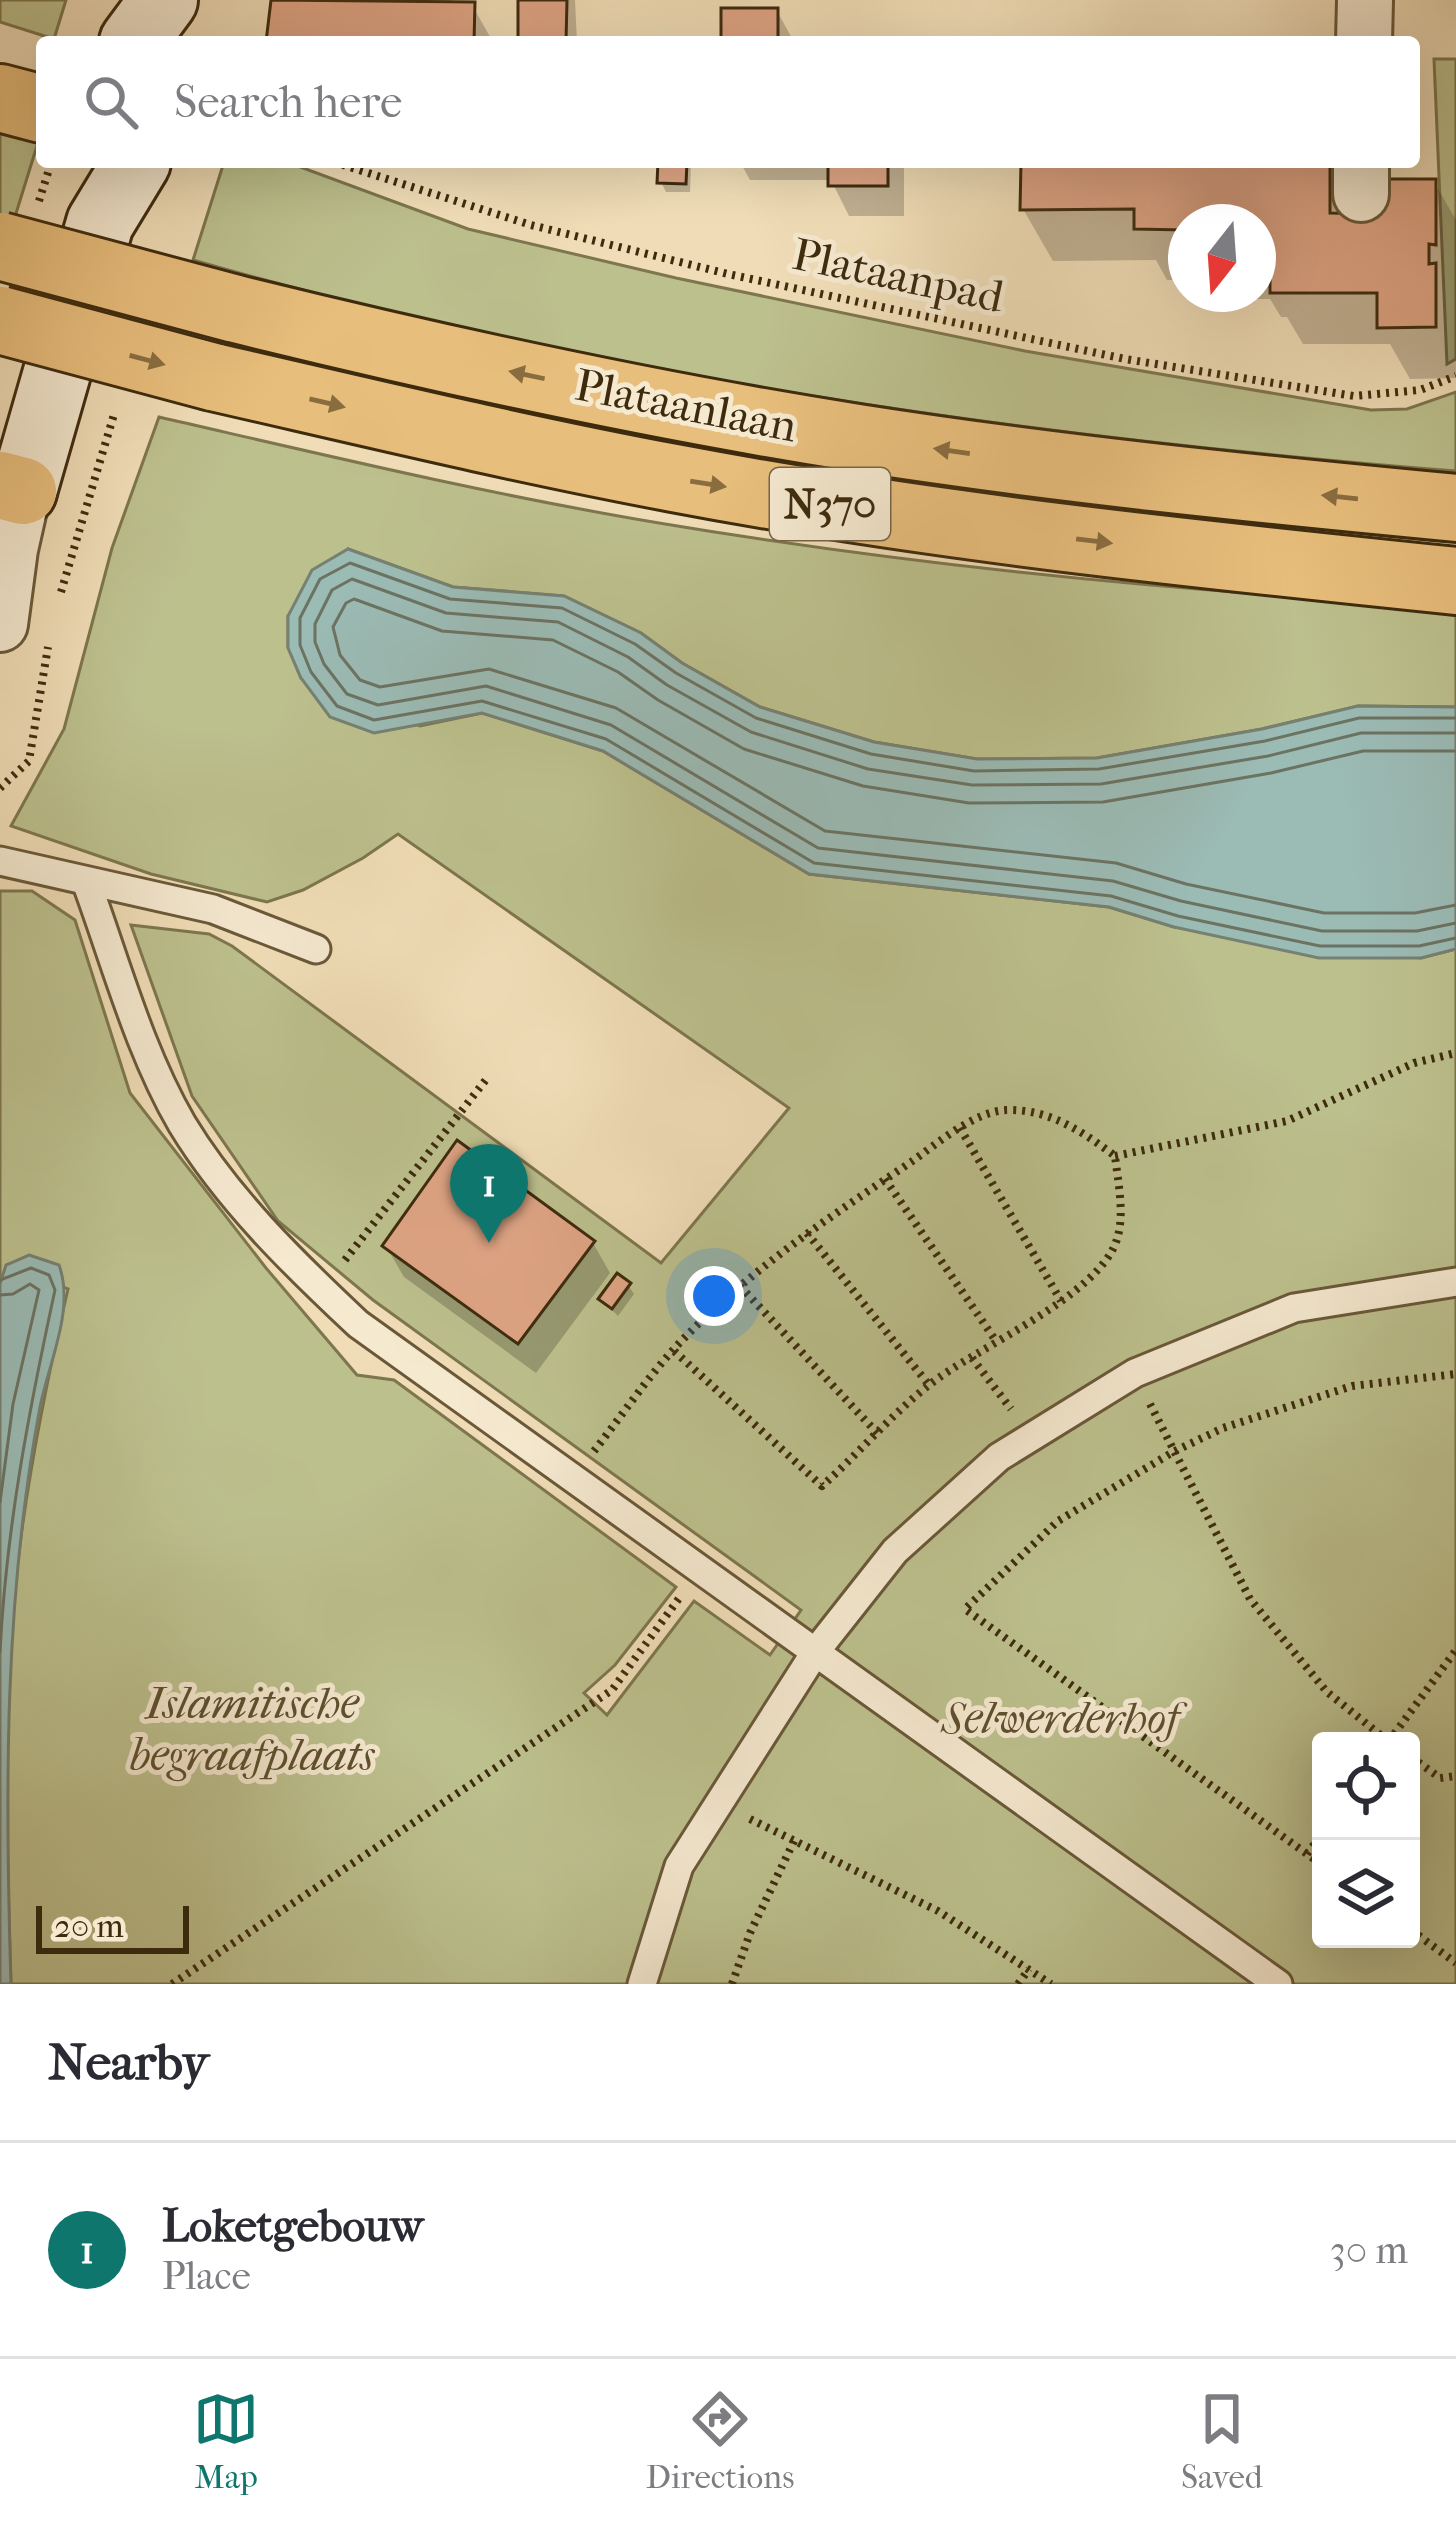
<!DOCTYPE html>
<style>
:root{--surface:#fff;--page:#f2f2f3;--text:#2b2b33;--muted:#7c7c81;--line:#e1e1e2;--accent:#0f766e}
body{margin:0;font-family:"IM FELL French Canon",serif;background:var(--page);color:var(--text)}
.controls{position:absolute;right:36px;bottom:36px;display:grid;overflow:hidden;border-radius:12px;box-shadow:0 12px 48px #0002}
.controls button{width:108px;height:108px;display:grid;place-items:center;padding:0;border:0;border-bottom:3px solid var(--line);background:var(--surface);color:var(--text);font:60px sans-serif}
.compass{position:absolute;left:1168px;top:204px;width:108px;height:108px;border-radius:50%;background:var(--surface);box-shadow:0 12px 48px #0002;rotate:197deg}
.scale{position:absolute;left:36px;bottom:30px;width:153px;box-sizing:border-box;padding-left:12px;border:6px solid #3e2b0e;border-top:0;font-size:33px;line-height:42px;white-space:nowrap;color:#3e2b0e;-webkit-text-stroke:9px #f5e9d0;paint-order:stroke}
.you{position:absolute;left:714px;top:1296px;width:42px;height:42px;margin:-30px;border:9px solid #fff;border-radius:50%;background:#1a73e8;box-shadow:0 0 0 18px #1a73e833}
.badge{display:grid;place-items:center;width:78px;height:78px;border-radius:50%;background:var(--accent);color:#fff;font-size:39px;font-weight:700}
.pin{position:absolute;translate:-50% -99px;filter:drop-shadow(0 3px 6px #0008)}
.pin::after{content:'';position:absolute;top:63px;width:42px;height:36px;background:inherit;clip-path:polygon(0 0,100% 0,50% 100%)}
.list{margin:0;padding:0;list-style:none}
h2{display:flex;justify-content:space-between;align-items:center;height:156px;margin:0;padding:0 48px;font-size:51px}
h2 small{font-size:39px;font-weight:400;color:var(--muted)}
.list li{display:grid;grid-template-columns:78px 1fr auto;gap:36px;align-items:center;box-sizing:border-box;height:216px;padding:0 48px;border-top:3px solid var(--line)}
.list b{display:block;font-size:45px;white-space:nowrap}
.list p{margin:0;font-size:39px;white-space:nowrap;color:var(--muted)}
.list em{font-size:39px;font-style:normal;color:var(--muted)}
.icon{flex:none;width:66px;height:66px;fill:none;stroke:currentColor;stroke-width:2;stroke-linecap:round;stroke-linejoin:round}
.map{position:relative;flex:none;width:1456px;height:1984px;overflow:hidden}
.search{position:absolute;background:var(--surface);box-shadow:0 12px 48px #0002;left:36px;right:36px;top:36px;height:132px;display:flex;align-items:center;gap:30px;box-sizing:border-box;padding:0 42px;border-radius:12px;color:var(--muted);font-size:45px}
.sheet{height:372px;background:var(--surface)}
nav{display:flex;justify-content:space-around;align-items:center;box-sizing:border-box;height:168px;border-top:3px solid var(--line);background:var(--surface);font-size:33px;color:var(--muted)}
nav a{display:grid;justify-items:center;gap:6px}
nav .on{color:var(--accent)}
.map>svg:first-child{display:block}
.green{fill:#bcc08d;stroke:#7d764e;stroke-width:3;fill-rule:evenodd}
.water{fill:#9bbbb5;stroke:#768172;stroke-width:3}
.shadow{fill:#0003}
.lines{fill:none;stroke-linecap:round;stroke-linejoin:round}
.shore{stroke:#6c7362;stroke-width:3}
.building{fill:#dea484;stroke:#3e2b0e;stroke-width:3}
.lane-casing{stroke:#6a5838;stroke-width:33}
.street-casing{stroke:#6a5838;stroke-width:60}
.secondary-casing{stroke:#3e2b0e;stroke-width:72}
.highway-casing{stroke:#3e2b0e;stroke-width:72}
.path{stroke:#3e2b0e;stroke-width:8;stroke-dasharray:3 6;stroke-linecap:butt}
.lane{stroke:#f5e9d0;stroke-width:27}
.street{stroke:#f5e9d0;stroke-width:54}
.secondary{stroke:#f5e9d0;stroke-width:66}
.highway{stroke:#e8be7c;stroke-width:66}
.highway-bridge-casing{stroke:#3e2b0e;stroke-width:72;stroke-linecap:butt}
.highway-bridge{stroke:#e8be7c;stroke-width:66}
.oneway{fill:#8a6d3f}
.labels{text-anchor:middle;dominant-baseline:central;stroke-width:10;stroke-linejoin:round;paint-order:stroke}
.shield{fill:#f5e9d0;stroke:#756448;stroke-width:3}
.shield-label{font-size:42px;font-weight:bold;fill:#3e2b0e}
.street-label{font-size:45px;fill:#3e2b0e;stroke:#f5e9d0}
.park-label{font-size:45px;font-style:italic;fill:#5e502e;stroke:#f5e9d0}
</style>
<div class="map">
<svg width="1456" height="1984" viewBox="0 0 1456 1984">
<rect width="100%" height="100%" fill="#f0ddb7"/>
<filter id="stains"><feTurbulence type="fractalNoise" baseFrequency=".00167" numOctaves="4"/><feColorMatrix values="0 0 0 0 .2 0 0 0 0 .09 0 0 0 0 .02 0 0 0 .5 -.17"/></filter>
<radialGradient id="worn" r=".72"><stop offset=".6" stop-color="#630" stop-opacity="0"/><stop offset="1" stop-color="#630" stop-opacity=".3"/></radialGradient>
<!-- green -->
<g class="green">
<polygon points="0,0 66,0 54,39 0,22"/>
<polygon points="1434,59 1456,59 1456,359 1447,364"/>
<polygon points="0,127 40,136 14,220 0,216"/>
<path d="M 224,162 L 287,162 L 468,229 L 676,278 L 1025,351 L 1371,410 L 1407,409 L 1456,392 L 1456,471 C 1031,437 603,378 193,260 Z"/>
<path d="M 159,417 C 325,455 491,495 659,523 C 922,567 1190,593 1456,606 L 1456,707 L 1358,706 L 1262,729 L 1097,758 L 977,759 L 874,742 L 760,707 L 682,663 L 641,633 L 564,596 L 453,587 L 348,549 L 288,616 L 288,647 L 301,678 L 420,726 L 482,713 L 603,751 L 809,874 L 1109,907 L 1174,927 L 1421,958 L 1456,949 L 1456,1984 L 11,1984 C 7,1852 2,1720 15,1588 C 25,1487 45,1388 68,1289 L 7,1265 L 0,1284 L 0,891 L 32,891 L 75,920 L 130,1093 L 266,1268 L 357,1375 L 394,1380 L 676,1587 L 615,1665 L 584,1693 L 607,1715 L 694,1601 L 770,1655 L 801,1610 L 373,1300 L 278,1221 L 192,1096 L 131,925 L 209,934 L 232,946 L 661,1263 L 789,1108 L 398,834 L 363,858 L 303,890 L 267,902 L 151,874 L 11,826 L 64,729 L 112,548 ZM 1321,1741 L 1411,1741 L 1411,1939 L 1321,1939 Z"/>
</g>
<!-- water -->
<g class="water">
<polygon points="348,549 453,587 564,596 641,633 682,663 760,707 874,742 977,759 1097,758 1262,729 1358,706 1456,707 1456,949 1421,958 1319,958 1174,927 1109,907 809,874 603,751 482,713 374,733 330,717 301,678 288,648 288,616 312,570"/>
<path d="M 29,1255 L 59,1265 C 75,1309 49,1362 40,1407 C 4,1598 5,1791 11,1984 L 0,1984 L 0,1284 L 6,1265 Z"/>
</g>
<!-- shadow -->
<g class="shadow">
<polygon points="274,0 388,0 430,5 430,0 452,0 455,5 472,5 493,42 269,42"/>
<polygon points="521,0 575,0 577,42 521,42"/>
<polygon points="777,11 794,42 724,42"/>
<polygon points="661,162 691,162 690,192 666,192 661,182"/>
<polygon points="740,162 904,162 904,216 849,216 831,180 750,180"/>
<polygon points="1024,162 1333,162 1358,205 1381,217 1434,182 1456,220 1456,378 1410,379 1390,344 1303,344 1287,317 1281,317 1270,299 1225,299 1222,294 1258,294 1258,222 1186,222 1186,280 1167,280 1156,260 1053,261 1023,209"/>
<polygon points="593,1243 610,1273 536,1373 404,1277 386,1246"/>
<polygon points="628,1285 634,1294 618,1316 602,1300"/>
</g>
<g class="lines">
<!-- shore -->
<g class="shore">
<polyline points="1456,718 1359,718 1265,741 1099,769 974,771 871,754 756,718 676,673 635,644 562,608 450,599 350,563 320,579 300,618 300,645 311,672 337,706 374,720 482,701 606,739 814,863 1111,896 1178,916 1320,946 1419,946 1456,938"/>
<polyline points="1456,733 1361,733 1268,756 1101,784 972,785 868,769 751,732 667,685 628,657 558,622 446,613 352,579 332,590 315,624 315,642 324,664 347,694 378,705 486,686 611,725 818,848 1113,881 1181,901 1322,931 1417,931 1456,923"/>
<polyline points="1456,751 1363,751 1271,773 1103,802 969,803 863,786 744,749 658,700 618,672 553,640 442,631 354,599 346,603 333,627 340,655 360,680 380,687 489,669 616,708 825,831 1116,863 1186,884 1324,913 1415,913 1456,905"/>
<path d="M 0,1280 L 31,1268 L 49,1275 L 55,1290 C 29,1410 6,1529 0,1652"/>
<polyline points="0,1295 13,1294 30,1284 39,1290 13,1404 0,1502"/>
</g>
</g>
<!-- building -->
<g class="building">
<polygon points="271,0 475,2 474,42 266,42"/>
<polygon points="518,0 567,0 566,42 518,42"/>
<rect x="721" y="8" width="57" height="34"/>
<polygon points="658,162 687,162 686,184 657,183"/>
<rect x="828" y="162" width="60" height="24"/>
<polygon points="1021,162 1330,162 1330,213 1378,214 1378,179 1436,179 1436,245 1429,244 1429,264 1436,263 1436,327 1377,328 1377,293 1270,293 1270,267 1258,266 1258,222 1186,222 1186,230 1134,229 1134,209 1020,210"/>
<polygon points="457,1140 595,1241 518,1344 382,1246"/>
<polygon points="617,1273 631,1283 612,1309 598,1299"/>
</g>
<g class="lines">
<defs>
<g id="lane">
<polyline points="0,861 213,909 316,949"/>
<path d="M 87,884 C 116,963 139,1050 182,1124 C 228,1200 294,1264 358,1324 L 1278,1984"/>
<polyline points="642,1984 679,1866 816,1651 895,1551 999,1457 1135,1373 1294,1308 1456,1282"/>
</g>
<g id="street">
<polyline points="1364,42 1365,0"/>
<polyline points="1361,194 1361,162"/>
<polyline points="0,624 10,549 23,491"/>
</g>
<g id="secondary">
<polyline points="133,42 164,0"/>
<polyline points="23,491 100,223 137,162"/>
</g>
<g id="highway">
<polyline points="0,98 42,109"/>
<path d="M 232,308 C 438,359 647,405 858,438 C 1056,469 1256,489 1456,508"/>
<path d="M 213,377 C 366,412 519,449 674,478 C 932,527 1194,554 1456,581"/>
<polyline points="0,485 23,491"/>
</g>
</defs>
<!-- lane casing -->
<use href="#lane" class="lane-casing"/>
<!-- street casing -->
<use href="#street" class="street-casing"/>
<!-- secondary casing -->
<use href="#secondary" class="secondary-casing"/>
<!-- highway casing -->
<use href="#highway" class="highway-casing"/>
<!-- path -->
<g class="path">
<polyline points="334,162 531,225 728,274 1125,359 1354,396 1420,390 1456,376"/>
<polyline points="39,201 51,163"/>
<polyline points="61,592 115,411"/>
<polyline points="0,788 29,761 48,647"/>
<polyline points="960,1128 1061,1301"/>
<polyline points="1115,1156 1287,1121 1414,1063 1456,1053"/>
<polyline points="885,1179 996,1341"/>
<polyline points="807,1233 929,1385"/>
<polyline points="345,1260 488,1077"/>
<polyline points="740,1286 879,1435"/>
<polyline points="972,1358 1011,1409"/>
<polyline points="1150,1404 1250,1599 1327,1692 1388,1741"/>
<path d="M 594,1451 C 620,1418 645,1381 673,1350 C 742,1275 827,1219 911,1162 C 937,1144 974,1111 1007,1110 C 1050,1109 1083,1132 1115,1156 C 1118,1182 1125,1214 1117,1239 C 1100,1296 975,1348 929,1385 C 891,1415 858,1454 822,1486 L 673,1350"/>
<polyline points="1389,1741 1456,1650"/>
<polyline points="1411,1757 1440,1778 1456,1776"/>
<polyline points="750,1819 938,1911 1051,1984"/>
<polyline points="1307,1854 1321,1835"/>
<polyline points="1321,1864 965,1609 1058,1521 1173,1452 1223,1428 1352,1386 1456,1374"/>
<polyline points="1411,1930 1456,1963"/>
<polyline points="172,1984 612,1690 680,1597"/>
<polyline points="732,1984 750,1933 795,1839"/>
<polyline points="1018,1984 1029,1969"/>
</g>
<!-- lane -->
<use href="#lane" class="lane"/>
<!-- street -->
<use href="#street" class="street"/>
<!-- secondary -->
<use href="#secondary" class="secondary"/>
<!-- highway -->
<use href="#highway" class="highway"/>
<defs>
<g id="highway-bridge">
<polyline points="0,246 232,308"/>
<polyline points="0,320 213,377"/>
</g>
</defs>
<!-- highway-bridge casing -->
<use href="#highway-bridge" class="highway-bridge-casing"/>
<!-- highway-bridge -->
<use href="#highway-bridge" class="highway-bridge"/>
</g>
<!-- one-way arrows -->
<defs><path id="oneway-solid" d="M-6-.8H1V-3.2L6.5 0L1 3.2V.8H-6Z" transform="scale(3)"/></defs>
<g class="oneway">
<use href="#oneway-solid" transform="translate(147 360) rotate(15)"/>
<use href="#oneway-solid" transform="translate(527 375) rotate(-168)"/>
<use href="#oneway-solid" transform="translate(327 403) rotate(13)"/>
<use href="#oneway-solid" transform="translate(952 451) rotate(-172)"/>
<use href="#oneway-solid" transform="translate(708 484) rotate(9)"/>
<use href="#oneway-solid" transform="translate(1340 497) rotate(-174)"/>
<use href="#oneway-solid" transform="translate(1094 541) rotate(7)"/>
</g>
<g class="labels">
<!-- shield labels -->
<rect class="shield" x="770" y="468" width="120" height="72" rx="9"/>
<g class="shield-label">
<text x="830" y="504">N370</text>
</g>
<!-- street labels -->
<g class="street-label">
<text transform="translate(898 276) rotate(12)">Plataanpad</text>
<text transform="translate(686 406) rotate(11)">Plataanlaan</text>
</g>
<!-- park labels -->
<g class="park-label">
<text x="252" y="1703">Islamitische<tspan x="252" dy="52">begraafplaats</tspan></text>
<text x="1060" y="1718">Selwerderhof</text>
</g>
</g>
<rect width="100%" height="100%" filter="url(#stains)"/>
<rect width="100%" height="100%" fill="url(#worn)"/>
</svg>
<div class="controls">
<button><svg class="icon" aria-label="locate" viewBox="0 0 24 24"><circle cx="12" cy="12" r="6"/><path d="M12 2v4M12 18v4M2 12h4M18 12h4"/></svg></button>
<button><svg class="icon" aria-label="layers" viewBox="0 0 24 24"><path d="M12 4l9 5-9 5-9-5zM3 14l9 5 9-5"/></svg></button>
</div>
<svg class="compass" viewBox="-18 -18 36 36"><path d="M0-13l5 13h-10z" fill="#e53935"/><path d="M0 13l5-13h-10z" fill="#7c7c81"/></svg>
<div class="scale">20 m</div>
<div class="you"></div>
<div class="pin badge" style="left:489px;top:1243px">1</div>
<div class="search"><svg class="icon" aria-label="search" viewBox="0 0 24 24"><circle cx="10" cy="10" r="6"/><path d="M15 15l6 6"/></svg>Search here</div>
</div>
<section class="sheet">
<h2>Nearby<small></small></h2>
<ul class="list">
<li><span class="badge">1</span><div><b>Loketgebouw</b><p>Place</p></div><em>30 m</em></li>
</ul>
</section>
<nav>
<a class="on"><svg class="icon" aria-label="map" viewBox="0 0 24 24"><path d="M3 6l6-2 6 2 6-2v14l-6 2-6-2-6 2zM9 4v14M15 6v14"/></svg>Map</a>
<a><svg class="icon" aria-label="directions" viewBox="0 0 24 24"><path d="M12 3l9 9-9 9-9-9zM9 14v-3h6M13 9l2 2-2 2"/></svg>Directions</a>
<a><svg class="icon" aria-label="saved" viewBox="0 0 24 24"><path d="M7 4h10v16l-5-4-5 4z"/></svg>Saved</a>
</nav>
